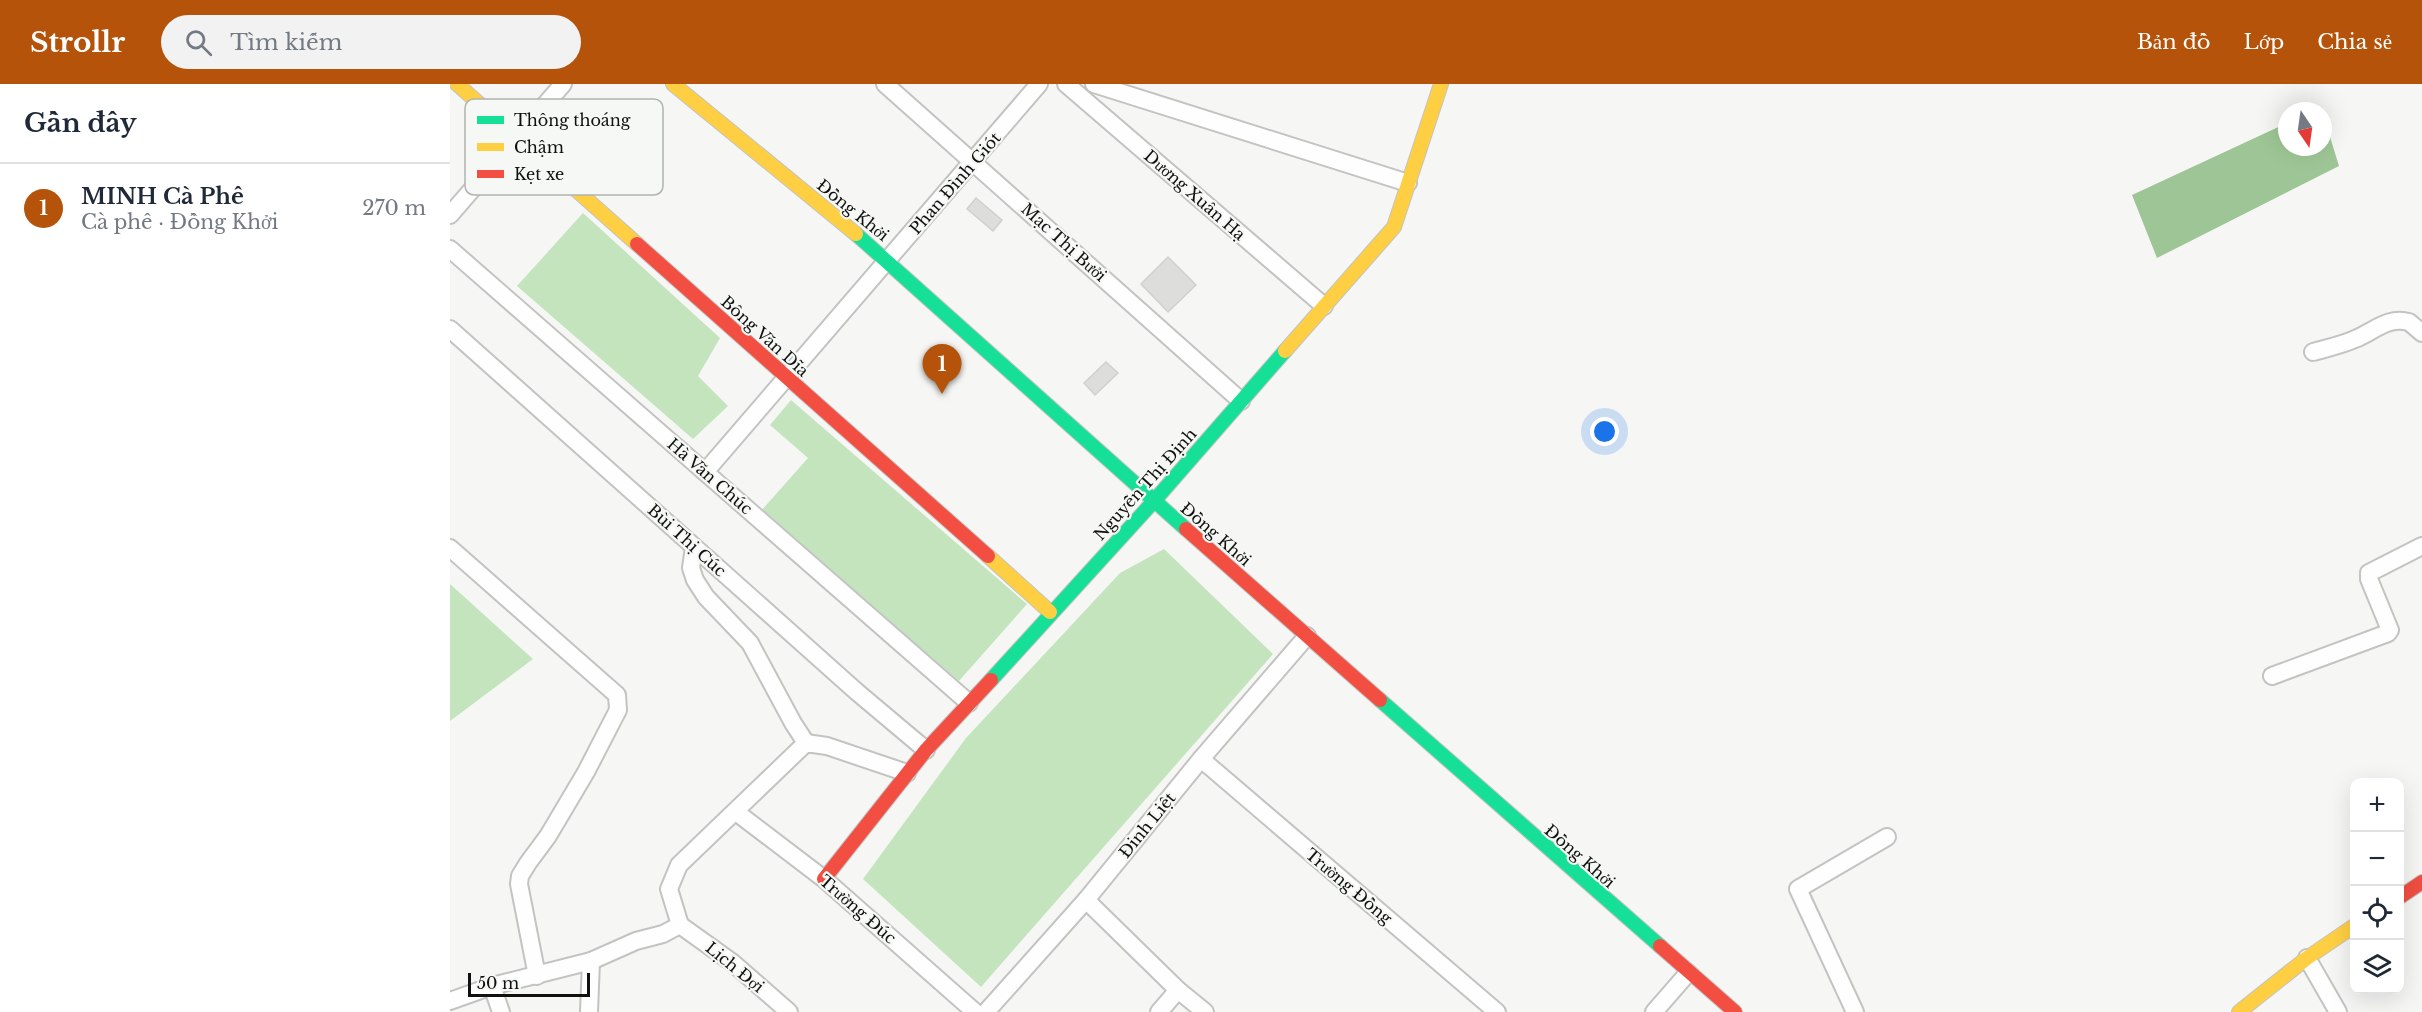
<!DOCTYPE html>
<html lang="vi">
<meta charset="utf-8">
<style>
:root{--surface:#fff;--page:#f2f2f3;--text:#1f2937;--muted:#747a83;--line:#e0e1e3;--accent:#b45309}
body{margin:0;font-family:"Libre Baskerville",serif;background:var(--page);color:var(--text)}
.controls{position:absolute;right:18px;bottom:18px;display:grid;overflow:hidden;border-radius:12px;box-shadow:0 6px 24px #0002}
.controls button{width:54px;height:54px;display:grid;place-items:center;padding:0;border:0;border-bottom:2px solid var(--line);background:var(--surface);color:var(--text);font:30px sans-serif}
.compass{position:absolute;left:1828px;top:18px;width:54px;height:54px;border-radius:50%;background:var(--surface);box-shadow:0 6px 24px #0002;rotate:167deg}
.scale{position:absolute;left:18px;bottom:15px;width:122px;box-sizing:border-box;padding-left:6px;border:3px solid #10110f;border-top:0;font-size:16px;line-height:21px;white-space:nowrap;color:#10110f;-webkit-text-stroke:4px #f5f8f4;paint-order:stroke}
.you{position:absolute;left:1155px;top:348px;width:21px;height:21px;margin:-15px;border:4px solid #fff;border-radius:50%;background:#1a73e8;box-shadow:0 0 0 9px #1a73e833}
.badge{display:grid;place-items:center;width:39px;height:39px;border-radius:50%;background:var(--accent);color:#fff;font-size:20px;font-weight:700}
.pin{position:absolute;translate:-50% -50px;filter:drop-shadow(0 2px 3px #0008)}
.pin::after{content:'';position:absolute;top:32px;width:21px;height:18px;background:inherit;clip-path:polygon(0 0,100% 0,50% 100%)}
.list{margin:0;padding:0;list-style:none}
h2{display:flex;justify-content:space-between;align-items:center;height:78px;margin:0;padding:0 24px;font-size:26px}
h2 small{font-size:20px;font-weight:400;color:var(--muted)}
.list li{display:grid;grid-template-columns:39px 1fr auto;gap:18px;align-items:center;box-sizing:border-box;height:90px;padding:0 24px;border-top:2px solid var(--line)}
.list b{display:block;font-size:22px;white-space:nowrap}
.list p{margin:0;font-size:20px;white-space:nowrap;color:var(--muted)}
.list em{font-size:20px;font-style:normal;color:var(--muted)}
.icon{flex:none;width:33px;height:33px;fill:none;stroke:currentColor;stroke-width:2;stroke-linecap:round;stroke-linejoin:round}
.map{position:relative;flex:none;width:1972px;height:928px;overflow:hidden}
header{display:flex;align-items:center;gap:36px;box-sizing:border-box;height:84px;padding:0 30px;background:var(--accent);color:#fff}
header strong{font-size:28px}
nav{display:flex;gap:33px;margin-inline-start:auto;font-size:21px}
.search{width:420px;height:54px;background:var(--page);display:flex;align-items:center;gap:15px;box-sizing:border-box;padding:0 21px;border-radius:33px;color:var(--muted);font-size:22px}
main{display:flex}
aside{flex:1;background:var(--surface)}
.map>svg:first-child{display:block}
.green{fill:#c4e4be}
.water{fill:#9dc595}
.building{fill:#dddddc;stroke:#d0d0d0;stroke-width:1.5}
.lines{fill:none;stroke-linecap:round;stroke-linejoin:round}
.street-casing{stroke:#c3c4c2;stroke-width:20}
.fast-casing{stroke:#c3c4c2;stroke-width:16}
.slow-casing{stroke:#c3c4c2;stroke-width:16}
.jam-casing{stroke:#c3c4c2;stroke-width:16}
.street{stroke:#fefefe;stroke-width:16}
.fast{stroke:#16e098;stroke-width:14}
.slow{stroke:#ffcf43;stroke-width:14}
.jam{stroke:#f24e42;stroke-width:14}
.labels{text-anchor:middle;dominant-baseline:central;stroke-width:4.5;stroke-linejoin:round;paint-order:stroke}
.street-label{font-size:16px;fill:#10110f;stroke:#f5f8f4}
.key{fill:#f5f8f4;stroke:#b0b3af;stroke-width:1.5}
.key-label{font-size:16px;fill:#10110f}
</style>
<header>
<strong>Strollr</strong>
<div class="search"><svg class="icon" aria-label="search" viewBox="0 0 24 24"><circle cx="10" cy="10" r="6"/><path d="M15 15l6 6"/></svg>Tìm kiếm</div>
<nav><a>Bản đồ</a><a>Lớp</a><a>Chia sẻ</a></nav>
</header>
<main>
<aside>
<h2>Gần đây<small></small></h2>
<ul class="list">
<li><span class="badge">1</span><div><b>MINH Cà Phê</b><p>Cà phê · Đồng Khởi</p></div><em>270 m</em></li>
</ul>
</aside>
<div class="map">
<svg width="1972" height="928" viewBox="0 0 1972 928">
<rect width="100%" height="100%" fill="#f6f7f5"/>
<!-- green -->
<g class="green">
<polygon points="133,129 270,254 248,292 278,322 243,355 67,202"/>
<polygon points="341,316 577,520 509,597 311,427 358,374 320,341"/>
<polygon points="714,465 823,570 531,903 413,795 516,654 670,489"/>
<polygon points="0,500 83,575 0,637"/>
</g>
<!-- water -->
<polygon class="water" points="1873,30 1889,82 1707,174 1682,111 1837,39 1837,63 1873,63"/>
<!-- building -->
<g class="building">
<polygon points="526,114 552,136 543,147 517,125"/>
<polygon points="718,173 746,201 718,228 691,200"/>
<polygon points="656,278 668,289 645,311 634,299"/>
</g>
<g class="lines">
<defs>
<g id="street">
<polyline points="435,0 791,317"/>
<polyline points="616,0 874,222"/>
<polyline points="644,0 958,99"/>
<polyline points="0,131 113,0"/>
<polyline points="0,165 519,619"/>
<polyline points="0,245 407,608 476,666"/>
<path d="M 1863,268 C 1877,264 1892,261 1905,255 C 1923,248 1938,232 1959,238 L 1972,249"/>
<polyline points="255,388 589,0"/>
<polyline points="244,463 241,484 245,496 256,513 300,559 343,639 356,659"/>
<polyline points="0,464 167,611 168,626 136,688 98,752 78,779 70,792 69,800 87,892"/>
<polyline points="1822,592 1938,549 1940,546 1919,495 1919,489 1972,462"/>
<polyline points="751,675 1047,928"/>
<polyline points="286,728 374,795 525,928"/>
<polyline points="636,816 728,906 755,928"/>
<polyline points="230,841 283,879 339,928"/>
<polyline points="1857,874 1888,928"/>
<polyline points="42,902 51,928"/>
<polyline points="0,917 42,902 141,877 186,857 213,850 230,841 219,805 229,781 356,659 377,662 457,689"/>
<polyline points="139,928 141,877"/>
<polyline points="536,928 636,816 751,675 857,552"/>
<polyline points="709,928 728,906"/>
<polyline points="1204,928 1238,889"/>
<polyline points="1405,928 1348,805 1437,753"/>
</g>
<g id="fast">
<polyline points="406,150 736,445"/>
<polyline points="541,596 704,417 835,267"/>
<polyline points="930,616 1210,862"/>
</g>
<g id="slow">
<polyline points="7,0 187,160"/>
<polyline points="223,0 406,150"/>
<polyline points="835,267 944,143 991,0"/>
<polyline points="538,472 600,528"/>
<polyline points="1789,928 1857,874 1904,842"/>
</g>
<g id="jam">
<polyline points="187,160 538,472"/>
<polyline points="736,445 930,616"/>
<polyline points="374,795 476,666 541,596"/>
<polyline points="1950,813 1972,798"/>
<polyline points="1210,862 1285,928"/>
</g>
</defs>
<!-- street casing -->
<use href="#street" class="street-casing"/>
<!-- fast casing -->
<use href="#fast" class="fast-casing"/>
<!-- slow casing -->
<use href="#slow" class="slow-casing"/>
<!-- jam casing -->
<use href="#jam" class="jam-casing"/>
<!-- street -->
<use href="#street" class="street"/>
<!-- fast -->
<use href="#fast" class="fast"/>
<!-- slow -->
<use href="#slow" class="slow"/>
<!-- jam -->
<use href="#jam" class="jam"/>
</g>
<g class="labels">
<!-- street labels -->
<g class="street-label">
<text transform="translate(505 99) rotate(-49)">Phan Đình Giót</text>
<text transform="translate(745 111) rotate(41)">Dương Xuân Hạ</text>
<text transform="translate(403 126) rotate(39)">Đồng Khởi</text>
<text transform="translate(614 158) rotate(42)">Mạc Thị Bưởi</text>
<text transform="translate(315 252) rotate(42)">Bông Văn Dĩa</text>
<text transform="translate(260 392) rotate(41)">Hà Văn Chúc</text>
<text transform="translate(695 400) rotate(-48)">Nguyễn Thị Định</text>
<text transform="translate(766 450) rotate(41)">Đồng Khởi</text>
<text transform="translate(237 456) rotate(42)">Bùi Thị Cúc</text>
<text transform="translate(697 741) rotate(-51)">Đinh Liệt</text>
<text transform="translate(1130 772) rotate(41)">Đồng Khởi</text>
<text transform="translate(899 802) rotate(40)">Trường Đồng</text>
<text transform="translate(408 825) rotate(41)">Trường Đúc</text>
<text transform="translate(285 883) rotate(39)">Lịch Đợi</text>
</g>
</g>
<!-- legend -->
<rect x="15" y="15" width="198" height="96" rx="9" class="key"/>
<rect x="27" y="32" width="27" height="8" fill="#16e098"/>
<rect x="27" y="59" width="27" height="8" fill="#ffcf43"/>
<rect x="27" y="86" width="27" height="8" fill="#f24e42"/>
<g class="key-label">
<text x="64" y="42">Thông thoáng</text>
<text x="64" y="69">Chậm</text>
<text x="64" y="96">Kẹt xe</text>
</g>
</svg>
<div class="controls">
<button>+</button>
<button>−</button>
<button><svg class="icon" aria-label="locate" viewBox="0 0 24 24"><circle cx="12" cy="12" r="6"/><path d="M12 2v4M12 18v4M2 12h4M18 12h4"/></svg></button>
<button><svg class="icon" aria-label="layers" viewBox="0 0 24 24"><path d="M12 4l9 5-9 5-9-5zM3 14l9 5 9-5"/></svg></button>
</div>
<svg class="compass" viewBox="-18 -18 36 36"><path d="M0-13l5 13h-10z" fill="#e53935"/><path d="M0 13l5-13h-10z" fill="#747a83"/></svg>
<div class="scale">50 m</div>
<div class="you"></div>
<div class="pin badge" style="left:492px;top:310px">1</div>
</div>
</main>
